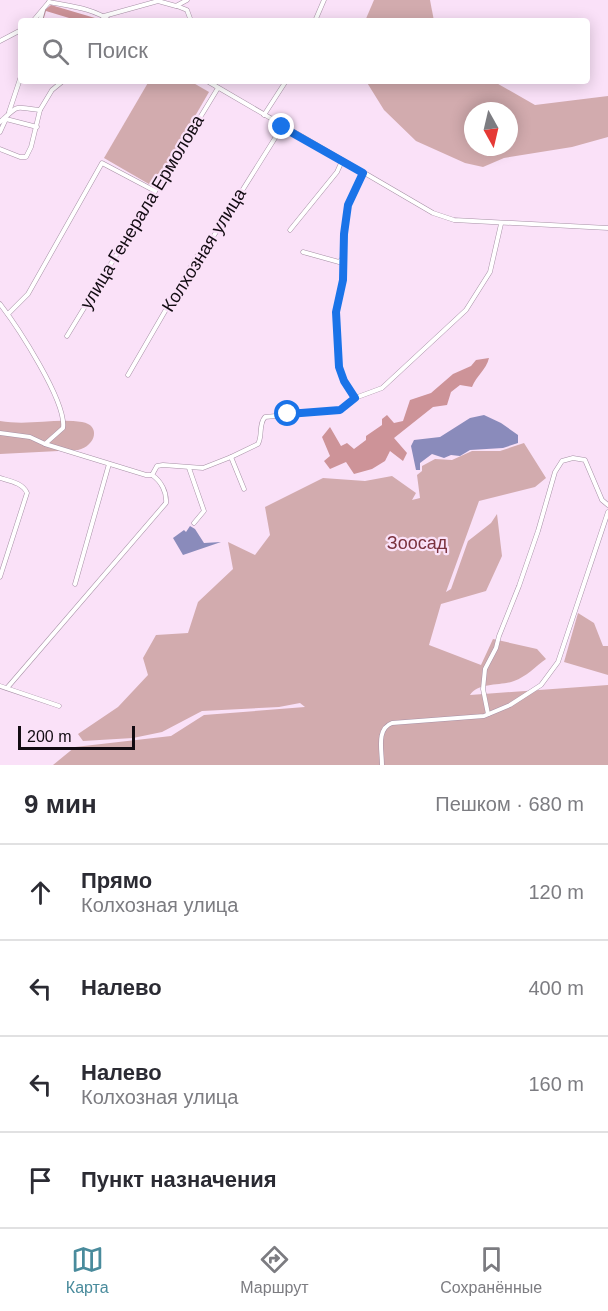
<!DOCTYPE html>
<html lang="ru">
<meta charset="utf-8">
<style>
:root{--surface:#fff;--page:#f2f2f3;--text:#2b2b33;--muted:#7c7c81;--line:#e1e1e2;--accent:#498b9c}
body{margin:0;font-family:Arial,sans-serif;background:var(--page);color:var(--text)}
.compass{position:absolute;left:464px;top:102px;width:54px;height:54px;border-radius:50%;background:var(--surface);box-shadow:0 3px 15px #0003;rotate:172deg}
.scale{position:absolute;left:18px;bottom:15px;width:117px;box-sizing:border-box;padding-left:6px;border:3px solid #120b12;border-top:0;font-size:16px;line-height:21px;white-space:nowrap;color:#120b12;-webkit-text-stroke:4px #fae1f8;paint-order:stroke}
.stop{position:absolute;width:18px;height:18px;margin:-14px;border:4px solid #1a73e8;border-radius:50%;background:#fff}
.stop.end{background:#1a73e8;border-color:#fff;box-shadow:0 2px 6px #0008}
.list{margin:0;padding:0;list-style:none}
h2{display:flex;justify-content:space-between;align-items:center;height:78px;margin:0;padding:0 24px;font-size:26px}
h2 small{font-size:20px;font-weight:400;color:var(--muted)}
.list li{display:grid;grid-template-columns:39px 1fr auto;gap:18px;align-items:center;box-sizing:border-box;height:96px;padding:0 24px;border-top:2px solid var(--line)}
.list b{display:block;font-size:22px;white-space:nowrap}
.list p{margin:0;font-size:20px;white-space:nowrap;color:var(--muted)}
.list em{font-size:20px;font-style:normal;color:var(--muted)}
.icon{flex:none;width:33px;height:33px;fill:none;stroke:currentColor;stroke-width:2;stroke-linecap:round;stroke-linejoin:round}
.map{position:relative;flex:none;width:608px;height:765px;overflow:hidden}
.search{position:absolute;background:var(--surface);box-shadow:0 3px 15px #0003;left:18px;right:18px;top:18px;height:66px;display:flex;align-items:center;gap:15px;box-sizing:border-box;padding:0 21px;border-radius:6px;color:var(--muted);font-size:22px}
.sheet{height:462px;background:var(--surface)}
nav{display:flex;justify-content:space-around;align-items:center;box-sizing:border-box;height:84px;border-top:2px solid var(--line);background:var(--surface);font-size:16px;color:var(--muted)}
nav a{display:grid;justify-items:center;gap:3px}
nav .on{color:var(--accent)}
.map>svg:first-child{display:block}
.green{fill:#d2abae;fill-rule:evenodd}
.forest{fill:#cd9398}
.water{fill:#8a8bbb}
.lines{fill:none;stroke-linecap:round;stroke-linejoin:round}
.minor-casing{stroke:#a791a6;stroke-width:5}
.minor{stroke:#fff;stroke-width:4}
.route{stroke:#1a73e8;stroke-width:8}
.labels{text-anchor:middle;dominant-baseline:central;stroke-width:4.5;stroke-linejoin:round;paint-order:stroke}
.street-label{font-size:18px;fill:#120b12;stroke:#fae1f8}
.park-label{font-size:18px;fill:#7a323e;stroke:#fae1f8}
</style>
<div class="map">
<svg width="608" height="765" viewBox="0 0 608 765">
<rect width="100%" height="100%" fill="#fae1f8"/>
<!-- green -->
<g class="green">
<polygon points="374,0 430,0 434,21 365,21"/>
<polygon points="149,81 190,81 209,92 154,187 104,158"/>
<path d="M 366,81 L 493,81 L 535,105 L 608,96 L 608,137 L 572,147 L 504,158 L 483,167 L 465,163 L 416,141 L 384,110 ZM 473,111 L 509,111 L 509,147 L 473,147 Z"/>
<path d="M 0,421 C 28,426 55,418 82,422 C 101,425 96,446 78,450 L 0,454 Z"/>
<path d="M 524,443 L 546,478 L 535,487 L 479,501 L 446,592 L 451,589 L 468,541 L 491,523 L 497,514 L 502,556 L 486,591 L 441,604 L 429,645 L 481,665 L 493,639 L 537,649 L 546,659 C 536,666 526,677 514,681 C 501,686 478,682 470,695 L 608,685 L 608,765 L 53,765 L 75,747 L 171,736 L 204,715 L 305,707 L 300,703 L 279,707 L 202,711 L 162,732 L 133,738 L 83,741 L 78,734 L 118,707 L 148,675 L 143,658 L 156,635 L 188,633 L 198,602 L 233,569 L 228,542 L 255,555 L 270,535 L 265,507 L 323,478 L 365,481 L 392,476 L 416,493 L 412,500 L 420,498 L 417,475 L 422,471 L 422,466 L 435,459 L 452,460 L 472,451 L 500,451 Z"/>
<polygon points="578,613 594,623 603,646 608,646 608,675 564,662"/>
</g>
<!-- forest -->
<g class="forest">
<polygon points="51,5 95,18 94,21 79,21 46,11 43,21 41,21 45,10"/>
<path d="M 489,358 C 486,370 477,375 472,387 L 460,385 L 451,392 L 447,405 L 433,407 L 394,438 L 407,453 L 403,461 L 390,451 L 385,461 L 372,469 L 354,474 L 346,462 L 330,469 L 324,461 L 330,456 L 322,437 L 330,427 L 341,446 L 347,443 L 354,449 L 366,440 L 366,436 L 382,425 L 382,419 L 387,415 L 394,423 L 403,421 L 410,400 L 431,393 L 453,374 L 471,366 L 476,360 Z"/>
</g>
<!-- water -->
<g class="water">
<polygon points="484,415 501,423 518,435 518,443 503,448 470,450 460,456 451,455 444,458 432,454 420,463 420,470 416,470 411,446 414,440 440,437 470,418"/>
<polygon points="190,526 195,529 204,543 221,542 183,555 173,538 184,530 186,532"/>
</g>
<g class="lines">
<defs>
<g id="minor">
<path d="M 49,2 C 68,6 94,8 110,21"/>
<polyline points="177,6 187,10 191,21"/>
<polyline points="33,21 49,2"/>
<polyline points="40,21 43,10"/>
<polyline points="103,21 104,16 158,1 176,6 187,0"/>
<polyline points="315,21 324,0"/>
<polyline points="0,41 21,30"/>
<polyline points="207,81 433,213 454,220 608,228"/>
<polyline points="9,112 21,76"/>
<polyline points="264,115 286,81"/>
<polyline points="6,119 37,127"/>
<path d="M 0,122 C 22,102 13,108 40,110 L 52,90 L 63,81"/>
<polyline points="0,132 6,119"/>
<polyline points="0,149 20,157 26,157 31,147 40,110"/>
<polyline points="290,230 337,172 342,161"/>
<polyline points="303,252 339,262 343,258"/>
<path d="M 0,304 C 17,326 67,402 63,428 L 45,444"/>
<polyline points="8,314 28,294 102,163 155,191"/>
<polyline points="67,336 218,88"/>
<polyline points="128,375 197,256 213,237 282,127"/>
<polyline points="355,398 344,381 339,367 336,312 343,280 344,234 348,205 363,173"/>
<polyline points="0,433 30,437 45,444 146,475 152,475 157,466 163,465 203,468 231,457 244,489"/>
<path d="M 231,457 L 258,444 C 263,435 258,425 265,417 L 340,410 L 355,398 L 382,388 L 466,310 L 490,272 L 501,224"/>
<polyline points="189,468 204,511 194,523"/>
<path d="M 0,478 C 10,481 23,483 27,493 L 0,577"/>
<polyline points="75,584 109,464"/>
<polyline points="0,686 59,706"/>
<path d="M 7,688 L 166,503 C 167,492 161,481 152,475"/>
<polyline points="488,714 483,689 485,669 496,648 499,636 519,586 538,531 555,472 562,461 573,458 585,460 602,500 608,505"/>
<path d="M 382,765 C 382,750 376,729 392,723 L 484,716 L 510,705 L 541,685 L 558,662 L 608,512"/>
</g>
</defs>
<!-- minor casing -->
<use href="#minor" class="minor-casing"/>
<!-- minor -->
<use href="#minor" class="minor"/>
</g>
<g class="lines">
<!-- route -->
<polyline class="route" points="282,127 363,173 348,205 344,234 343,280 336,312 339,367 344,381 355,398 340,410 288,414"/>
</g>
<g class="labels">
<!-- street labels -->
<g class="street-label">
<text transform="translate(142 212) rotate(-59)">улица Генерала Ермолова</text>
<text transform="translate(204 250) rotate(-58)">Колхозная улица</text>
</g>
<!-- park labels -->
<g class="park-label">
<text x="417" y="543">Зоосад</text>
</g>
</g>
</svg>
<svg class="compass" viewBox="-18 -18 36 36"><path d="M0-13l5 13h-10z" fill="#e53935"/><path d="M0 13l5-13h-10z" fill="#7c7c81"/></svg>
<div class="scale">200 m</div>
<div class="stop" style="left:288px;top:414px"></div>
<div class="stop end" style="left:282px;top:127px"></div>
<div class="search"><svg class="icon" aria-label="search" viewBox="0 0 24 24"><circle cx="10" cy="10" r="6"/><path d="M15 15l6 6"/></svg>Поиск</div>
</div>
<section class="sheet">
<h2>9 мин<small>Пешком · 680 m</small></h2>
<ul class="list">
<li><svg class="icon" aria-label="ahead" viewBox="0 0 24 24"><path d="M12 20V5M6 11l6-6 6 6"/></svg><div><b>Прямо</b><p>Колхозная улица</p></div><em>120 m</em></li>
<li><svg class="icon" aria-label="left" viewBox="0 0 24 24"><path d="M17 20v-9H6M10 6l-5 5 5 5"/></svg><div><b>Налево</b></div><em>400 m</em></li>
<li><svg class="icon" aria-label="left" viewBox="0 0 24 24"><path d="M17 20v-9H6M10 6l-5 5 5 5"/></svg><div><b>Налево</b><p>Колхозная улица</p></div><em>160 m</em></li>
<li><svg class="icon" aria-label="arrive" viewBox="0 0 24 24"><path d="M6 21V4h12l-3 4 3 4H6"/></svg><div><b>Пункт назначения</b></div></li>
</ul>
</section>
<nav>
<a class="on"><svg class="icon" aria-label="map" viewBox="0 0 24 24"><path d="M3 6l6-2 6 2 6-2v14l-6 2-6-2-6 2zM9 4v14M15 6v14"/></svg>Карта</a>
<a><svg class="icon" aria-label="directions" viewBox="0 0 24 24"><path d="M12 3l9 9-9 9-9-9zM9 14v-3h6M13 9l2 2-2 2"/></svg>Маршрут</a>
<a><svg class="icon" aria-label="saved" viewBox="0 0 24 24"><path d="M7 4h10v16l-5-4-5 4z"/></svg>Сохранённые</a>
</nav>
